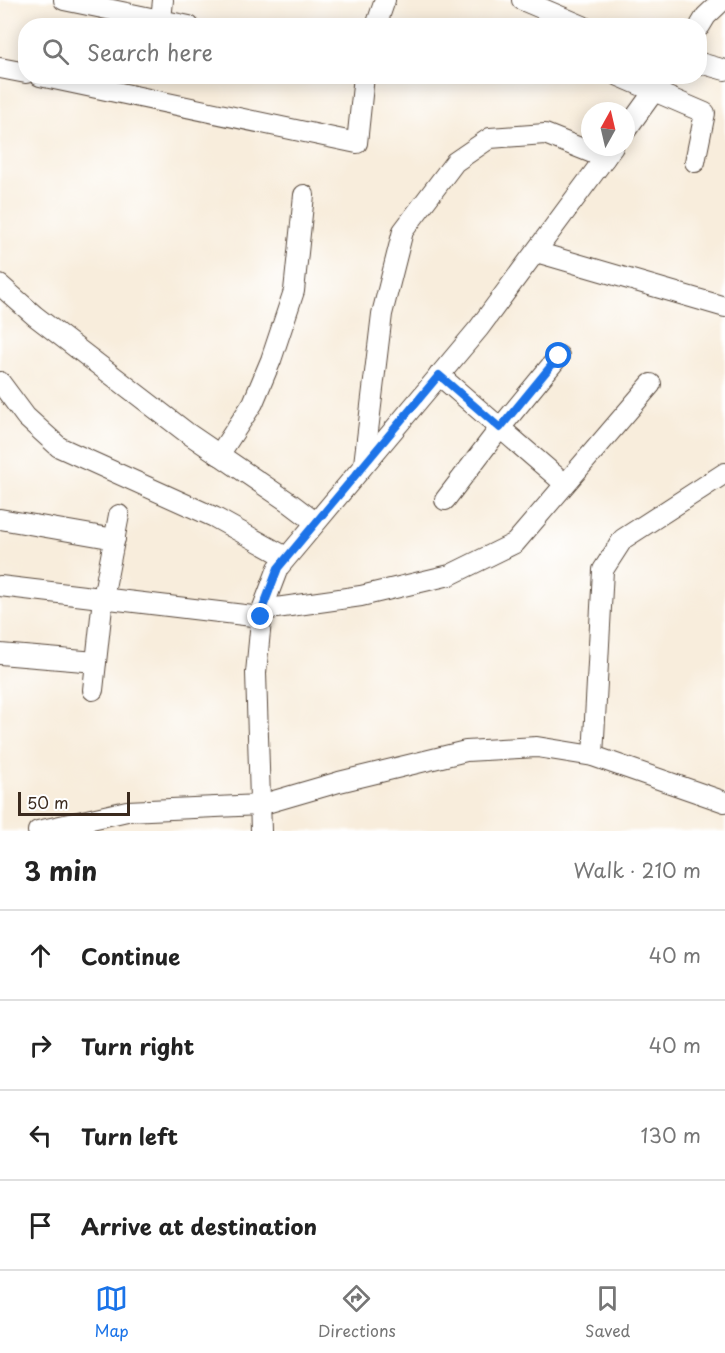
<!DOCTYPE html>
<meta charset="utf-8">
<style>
:root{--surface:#fff;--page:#f6f6f6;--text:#222;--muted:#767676;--line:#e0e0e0;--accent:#1a73e8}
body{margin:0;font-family:"Playpen Sans",sans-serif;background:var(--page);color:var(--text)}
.compass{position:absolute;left:581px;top:102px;width:54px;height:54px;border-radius:50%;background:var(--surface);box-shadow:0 3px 15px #0003;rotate:8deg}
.scale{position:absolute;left:18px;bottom:15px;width:112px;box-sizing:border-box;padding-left:6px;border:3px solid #3b2a1e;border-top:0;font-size:16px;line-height:21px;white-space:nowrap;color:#3b2a1e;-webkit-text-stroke:4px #fff;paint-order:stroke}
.stop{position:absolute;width:18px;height:18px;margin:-14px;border:4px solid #1a73e8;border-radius:50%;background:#fff}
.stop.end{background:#1a73e8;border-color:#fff;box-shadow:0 2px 6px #0008}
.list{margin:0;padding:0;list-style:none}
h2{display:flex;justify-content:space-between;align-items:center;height:78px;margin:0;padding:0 24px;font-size:26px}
h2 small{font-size:20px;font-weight:400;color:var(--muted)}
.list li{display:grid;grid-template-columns:39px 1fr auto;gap:18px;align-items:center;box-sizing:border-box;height:90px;padding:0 24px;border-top:2px solid var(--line)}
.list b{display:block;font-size:22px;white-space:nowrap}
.list em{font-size:20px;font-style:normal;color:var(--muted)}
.icon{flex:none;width:33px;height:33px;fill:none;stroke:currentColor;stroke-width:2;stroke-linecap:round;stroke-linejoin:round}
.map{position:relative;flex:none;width:725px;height:831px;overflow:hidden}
.search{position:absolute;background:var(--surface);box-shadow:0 3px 15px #0003;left:18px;right:18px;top:18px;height:66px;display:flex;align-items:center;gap:15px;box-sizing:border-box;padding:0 21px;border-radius:24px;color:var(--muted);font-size:22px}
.sheet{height:438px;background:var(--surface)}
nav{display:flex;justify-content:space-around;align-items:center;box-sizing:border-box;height:84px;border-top:2px solid var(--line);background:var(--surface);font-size:16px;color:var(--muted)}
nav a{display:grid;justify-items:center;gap:3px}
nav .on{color:var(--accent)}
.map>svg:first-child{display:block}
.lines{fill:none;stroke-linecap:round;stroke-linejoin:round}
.minor-casing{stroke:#57473a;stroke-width:22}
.minor{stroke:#fff;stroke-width:20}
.route{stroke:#1a73e8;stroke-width:8}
</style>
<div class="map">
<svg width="725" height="831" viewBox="0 0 725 831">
<rect width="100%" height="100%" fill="#fff"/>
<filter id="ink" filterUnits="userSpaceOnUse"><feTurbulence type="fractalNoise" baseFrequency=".0167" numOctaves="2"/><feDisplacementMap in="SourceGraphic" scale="12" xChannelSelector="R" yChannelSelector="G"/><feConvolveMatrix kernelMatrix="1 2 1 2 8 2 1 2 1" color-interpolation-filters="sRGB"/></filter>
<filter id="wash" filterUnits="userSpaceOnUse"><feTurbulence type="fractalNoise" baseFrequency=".008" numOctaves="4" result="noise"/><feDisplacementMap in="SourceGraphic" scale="24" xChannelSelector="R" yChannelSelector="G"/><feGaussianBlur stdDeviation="1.35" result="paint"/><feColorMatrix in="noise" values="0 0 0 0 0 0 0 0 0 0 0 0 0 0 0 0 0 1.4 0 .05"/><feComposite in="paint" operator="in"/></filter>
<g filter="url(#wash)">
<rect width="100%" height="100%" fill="#f8eddc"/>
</g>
<g filter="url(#ink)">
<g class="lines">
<defs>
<g id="minor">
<polyline points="64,0 189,26"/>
<polyline points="522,0 583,26"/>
<polyline points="161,20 163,0"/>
<polyline points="376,26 385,0"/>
<polyline points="700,26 706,16 723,0"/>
<polyline points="700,63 725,70"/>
<polyline points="0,68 26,73"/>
<polyline points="40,76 357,143 364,76"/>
<polyline points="619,76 705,113 695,162"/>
<polyline points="626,130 665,76"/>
<polyline points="536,252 725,307"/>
<polyline points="0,285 35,316 186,432 290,503 315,522"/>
<polyline points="439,375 565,484"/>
<polyline points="0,382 26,417 59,447 214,517 286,557"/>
<polyline points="219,455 253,403 271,360 294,291 304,195"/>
<polyline points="364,464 382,314 403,231 455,162 490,138 545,134 605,158"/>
<polyline points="445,500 500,428 559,356"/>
<polyline points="0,519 115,539"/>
<polyline points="0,586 261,617"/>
<polyline points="262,610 361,596 450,575 515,543 651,384"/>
<polyline points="0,654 96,662"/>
<polyline points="93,690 103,598 119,515"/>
<polyline points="593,756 603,570 623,539 725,473"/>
<polyline points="38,831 127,811 260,805 339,782 466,751 537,747 593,756 725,802"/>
<polyline points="261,831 256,673 262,610 278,568 479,328 613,147"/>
</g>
</defs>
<!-- minor casing -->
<use href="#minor" class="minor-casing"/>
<!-- minor -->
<use href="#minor" class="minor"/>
</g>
</g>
<g class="lines" filter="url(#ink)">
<!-- route -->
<polyline class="route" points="261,617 262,610 278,568 439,375 500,428 559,356"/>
</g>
</svg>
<svg class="compass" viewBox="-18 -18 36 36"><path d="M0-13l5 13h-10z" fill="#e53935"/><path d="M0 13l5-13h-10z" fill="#767676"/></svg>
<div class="scale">50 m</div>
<div class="stop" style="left:559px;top:356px"></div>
<div class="stop end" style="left:261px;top:617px"></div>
<div class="search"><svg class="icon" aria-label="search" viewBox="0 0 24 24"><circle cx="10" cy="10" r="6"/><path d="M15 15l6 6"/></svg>Search here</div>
</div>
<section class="sheet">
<h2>3 min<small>Walk · 210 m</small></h2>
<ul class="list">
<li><svg class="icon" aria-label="ahead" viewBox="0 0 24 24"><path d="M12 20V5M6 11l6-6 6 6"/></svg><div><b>Continue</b></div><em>40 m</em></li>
<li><svg class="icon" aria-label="right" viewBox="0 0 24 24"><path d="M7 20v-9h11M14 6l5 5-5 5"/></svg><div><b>Turn right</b></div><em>40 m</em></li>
<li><svg class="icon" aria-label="left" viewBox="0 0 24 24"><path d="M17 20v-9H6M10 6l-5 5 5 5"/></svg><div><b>Turn left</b></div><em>130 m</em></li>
<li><svg class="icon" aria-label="arrive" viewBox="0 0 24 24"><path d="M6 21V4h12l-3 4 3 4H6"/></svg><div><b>Arrive at destination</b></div></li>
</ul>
</section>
<nav>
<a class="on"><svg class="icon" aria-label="map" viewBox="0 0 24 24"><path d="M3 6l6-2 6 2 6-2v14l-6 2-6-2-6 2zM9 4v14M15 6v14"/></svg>Map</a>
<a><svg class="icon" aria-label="directions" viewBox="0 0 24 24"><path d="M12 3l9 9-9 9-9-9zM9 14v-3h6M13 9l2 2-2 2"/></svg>Directions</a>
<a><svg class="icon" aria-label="saved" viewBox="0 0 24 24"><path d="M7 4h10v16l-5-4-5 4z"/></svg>Saved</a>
</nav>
